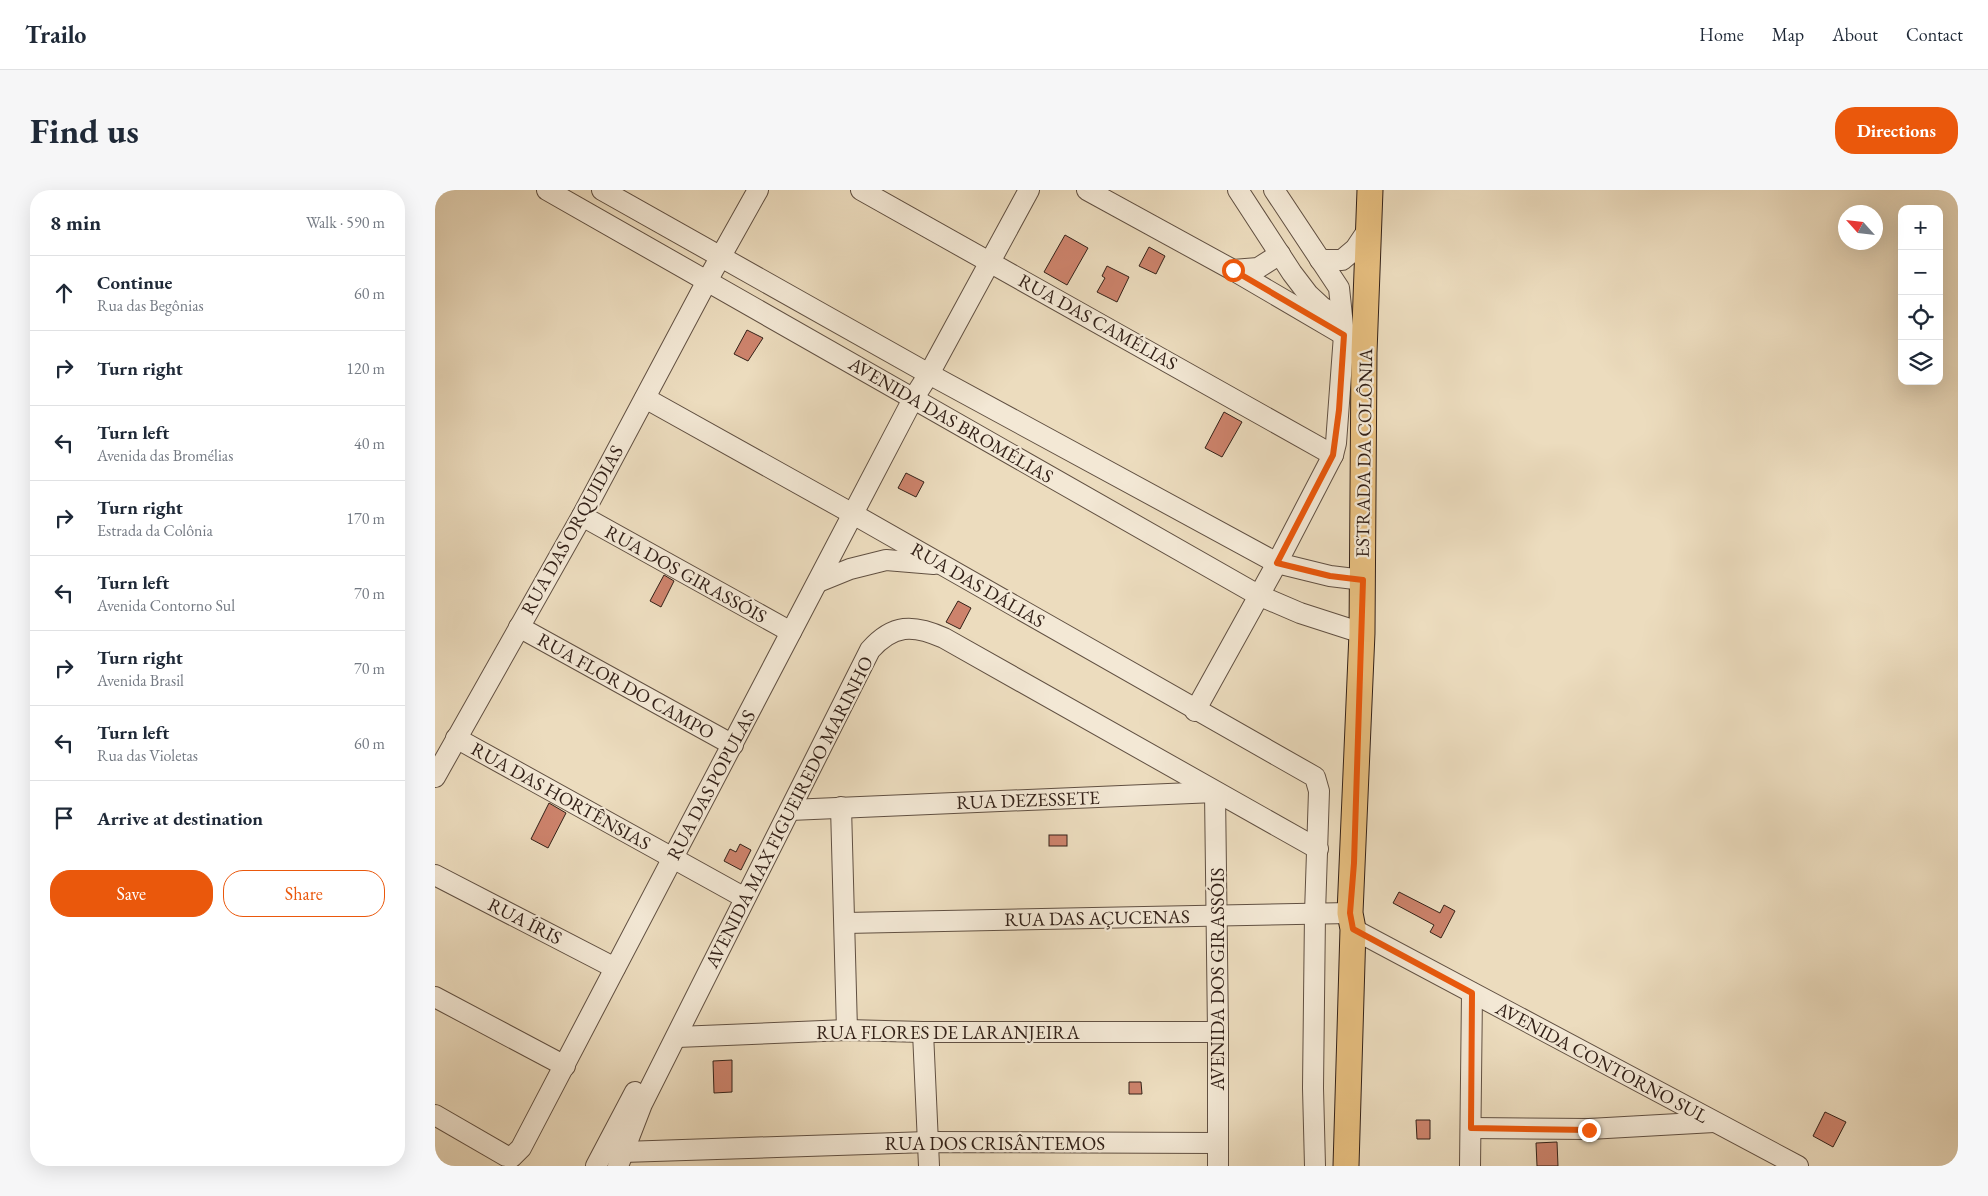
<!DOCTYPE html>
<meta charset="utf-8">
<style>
:root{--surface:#fff;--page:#f6f6f7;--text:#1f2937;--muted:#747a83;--line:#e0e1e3;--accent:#ea580c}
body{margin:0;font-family:"EB Garamond",serif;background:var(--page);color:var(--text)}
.controls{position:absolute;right:15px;top:15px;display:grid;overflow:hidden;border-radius:10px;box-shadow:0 5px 20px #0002}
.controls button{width:45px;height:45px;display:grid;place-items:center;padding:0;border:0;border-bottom:1px solid var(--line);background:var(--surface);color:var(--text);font:25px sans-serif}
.compass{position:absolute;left:1403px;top:15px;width:45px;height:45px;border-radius:50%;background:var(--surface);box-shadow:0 5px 20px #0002;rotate:297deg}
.stop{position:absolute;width:15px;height:15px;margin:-11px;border:4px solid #ea580c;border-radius:50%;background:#fff}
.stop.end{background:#ea580c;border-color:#fff;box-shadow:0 1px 5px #0008}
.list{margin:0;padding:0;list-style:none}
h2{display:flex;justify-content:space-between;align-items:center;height:65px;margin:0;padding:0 20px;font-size:21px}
h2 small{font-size:16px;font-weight:400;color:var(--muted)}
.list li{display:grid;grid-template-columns:32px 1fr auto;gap:15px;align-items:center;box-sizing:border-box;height:75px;padding:0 20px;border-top:1px solid var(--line)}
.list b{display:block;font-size:19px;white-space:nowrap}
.list p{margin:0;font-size:16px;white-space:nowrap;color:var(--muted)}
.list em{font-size:16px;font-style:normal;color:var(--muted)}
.actions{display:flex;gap:10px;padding:15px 20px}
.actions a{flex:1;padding:11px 0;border:1px solid var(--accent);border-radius:20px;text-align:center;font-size:18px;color:var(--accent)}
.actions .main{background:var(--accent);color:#fff}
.icon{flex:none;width:28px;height:28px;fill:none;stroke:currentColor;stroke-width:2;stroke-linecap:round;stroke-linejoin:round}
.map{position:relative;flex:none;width:1523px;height:976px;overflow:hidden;border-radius:20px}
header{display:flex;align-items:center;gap:30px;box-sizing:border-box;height:70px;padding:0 25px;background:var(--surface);border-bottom:1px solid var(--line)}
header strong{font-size:24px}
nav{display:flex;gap:28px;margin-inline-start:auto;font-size:18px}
.intro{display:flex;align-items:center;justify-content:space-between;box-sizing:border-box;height:120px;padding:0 30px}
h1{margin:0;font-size:35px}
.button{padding:12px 22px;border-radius:20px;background:var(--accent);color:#fff;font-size:18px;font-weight:700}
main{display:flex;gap:30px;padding:0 30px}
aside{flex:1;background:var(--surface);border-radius:20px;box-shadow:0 5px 20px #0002}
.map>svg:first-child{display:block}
.building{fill:#cd836c;stroke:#332118}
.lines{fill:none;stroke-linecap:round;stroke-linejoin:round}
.minor-casing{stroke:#615042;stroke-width:22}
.major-casing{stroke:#332118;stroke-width:27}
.minor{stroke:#f3e8d5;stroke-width:20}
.major{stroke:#e6be7f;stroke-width:25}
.route{stroke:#ea580c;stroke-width:6}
.labels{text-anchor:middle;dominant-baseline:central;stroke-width:4.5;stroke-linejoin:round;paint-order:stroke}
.street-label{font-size:19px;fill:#332118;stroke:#f3e8d5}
</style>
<header>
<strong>Trailo</strong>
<nav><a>Home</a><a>Map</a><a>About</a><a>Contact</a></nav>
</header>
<div class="intro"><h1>Find us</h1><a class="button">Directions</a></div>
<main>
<aside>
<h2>8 min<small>Walk · 590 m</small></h2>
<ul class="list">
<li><svg class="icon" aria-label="ahead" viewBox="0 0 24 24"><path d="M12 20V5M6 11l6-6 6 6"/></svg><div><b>Continue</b><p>Rua das Begônias</p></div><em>60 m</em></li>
<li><svg class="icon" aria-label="right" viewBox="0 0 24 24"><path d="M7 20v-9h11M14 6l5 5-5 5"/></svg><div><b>Turn right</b></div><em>120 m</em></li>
<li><svg class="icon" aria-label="left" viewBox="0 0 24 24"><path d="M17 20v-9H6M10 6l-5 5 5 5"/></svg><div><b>Turn left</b><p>Avenida das Bromélias</p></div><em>40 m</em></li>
<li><svg class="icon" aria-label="right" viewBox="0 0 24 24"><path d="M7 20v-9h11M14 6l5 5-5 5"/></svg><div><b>Turn right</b><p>Estrada da Colônia</p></div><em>170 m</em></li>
<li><svg class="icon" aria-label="left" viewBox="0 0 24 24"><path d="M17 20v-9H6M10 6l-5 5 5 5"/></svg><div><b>Turn left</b><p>Avenida Contorno Sul</p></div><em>70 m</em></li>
<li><svg class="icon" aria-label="right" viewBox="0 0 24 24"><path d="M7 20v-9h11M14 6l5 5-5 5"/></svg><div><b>Turn right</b><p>Avenida Brasil</p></div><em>70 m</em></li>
<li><svg class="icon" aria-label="left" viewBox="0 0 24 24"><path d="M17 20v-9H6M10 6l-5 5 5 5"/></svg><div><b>Turn left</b><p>Rua das Violetas</p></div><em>60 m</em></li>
<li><svg class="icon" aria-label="arrive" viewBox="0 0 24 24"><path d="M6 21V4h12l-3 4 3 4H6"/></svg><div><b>Arrive at destination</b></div></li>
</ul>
<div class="actions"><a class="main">Save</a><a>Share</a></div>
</aside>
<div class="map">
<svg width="1523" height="976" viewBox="0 0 1523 976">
<rect width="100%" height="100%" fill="#ecdcbe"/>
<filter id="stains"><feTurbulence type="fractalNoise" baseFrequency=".004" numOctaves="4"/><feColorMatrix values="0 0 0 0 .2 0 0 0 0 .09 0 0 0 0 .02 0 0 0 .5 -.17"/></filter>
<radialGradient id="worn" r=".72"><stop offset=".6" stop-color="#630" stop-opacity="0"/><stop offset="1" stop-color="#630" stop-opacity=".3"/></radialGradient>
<!-- building -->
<g class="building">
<polygon points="630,45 653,58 632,95 609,82"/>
<polygon points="714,57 730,66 721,84 704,76"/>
<polygon points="672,76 694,87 682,112 662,102 670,88 667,86"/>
<polygon points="312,140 328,148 313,171 299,164"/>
<polygon points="789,222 807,232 787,267 770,258"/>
<polygon points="471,283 489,292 481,307 463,298"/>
<polygon points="229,385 239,391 226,417 215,411"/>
<polygon points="523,411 536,418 525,439 511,432"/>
<polygon points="114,613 131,623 113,658 96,649"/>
<rect x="614" y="645" width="18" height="11"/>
<polygon points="305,654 316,660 306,680 289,671 295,659 301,662"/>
<polygon points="964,702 1005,723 1009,715 1020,721 1006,748 995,742 999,735 958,713"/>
<polygon points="297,870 297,902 279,903 278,871"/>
<polygon points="694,892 706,892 707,904 694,904"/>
<polygon points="1390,922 1411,932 1398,957 1378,946"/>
<polygon points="981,930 995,930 995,949 982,949"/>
<polygon points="1122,952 1123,976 1102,976 1101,953"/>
</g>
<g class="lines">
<defs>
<g id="minor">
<polyline points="112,0 823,405 865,423 927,443"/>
<polyline points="167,0 494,184 842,373 895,386 928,390"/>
<polyline points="426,0 898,265"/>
<polyline points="652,0 798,80 909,145"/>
<polyline points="803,0 857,83 873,104 887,117 907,129"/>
<polyline points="885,70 907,70 920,59 934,38"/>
<polyline points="798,80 823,78 845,64"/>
<polyline points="210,208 418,324 880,587 884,601 880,723 878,898 880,976"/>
<polyline points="147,326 356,442"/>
<polyline points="383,392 415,379 451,370 499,374"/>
<polyline points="84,437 298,555"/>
<polyline points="760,521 842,373 898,265 901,253 909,145 904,98 839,0"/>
<polyline points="21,548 310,708"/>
<polyline points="0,587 147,326 272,91 323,0"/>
<polyline points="406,617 412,840"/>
<polyline points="355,620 780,602 783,842 783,976"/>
<polyline points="0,685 180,778"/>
<polyline points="410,733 915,723"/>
<polyline points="918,739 1363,976"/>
<polyline points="0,807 130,876"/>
<polyline points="488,842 494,976"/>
<polyline points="242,847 412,840 488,842 783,842"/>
<polyline points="0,925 71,966 77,967 86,958 478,209 494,184 594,0"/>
<polyline points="1036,938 1154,939 1279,932"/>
<polyline points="188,962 493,952 782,953"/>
<polyline points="161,976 200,902"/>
<path d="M 183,976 L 207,914 L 435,460 C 458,434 478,434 509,448 L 883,659"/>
<polyline points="1035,976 1037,803"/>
</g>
<polyline id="major" points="911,976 918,739 915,723 927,443 929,163 935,0"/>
</defs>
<!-- minor casing -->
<use href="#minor" class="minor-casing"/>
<!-- major casing -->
<use href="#major" class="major-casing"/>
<!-- minor -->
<use href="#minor" class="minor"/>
<!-- major -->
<use href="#major" class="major"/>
</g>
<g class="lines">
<!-- route -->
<polyline class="route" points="798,80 909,145 904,220 898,265 842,373 895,386 928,390 919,673 915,723 918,739 1037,803 1036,938 1154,940"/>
</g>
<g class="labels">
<!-- street labels -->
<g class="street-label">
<text transform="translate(663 132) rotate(29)">RUA DAS CAMÉLIAS</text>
<text transform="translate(516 230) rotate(30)">AVENIDA DAS BROMÉLIAS</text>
<text transform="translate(929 263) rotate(-89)">ESTRADA DA COLÔNIA</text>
<text transform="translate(137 340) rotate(-61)">RUA DAS ORQUIDIAS</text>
<text transform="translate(251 384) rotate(29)">RUA DOS GIRASSÓIS</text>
<text transform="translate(543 395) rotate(30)">RUA DAS DÁLIAS</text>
<text transform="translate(191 496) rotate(29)">RUA FLOR DO CAMPO</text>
<text transform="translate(276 595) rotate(-62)">RUA DAS POPULAS</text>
<text transform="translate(126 606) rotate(29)">RUA DAS HORTÊNSIAS</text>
<text transform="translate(593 610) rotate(-2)">RUA DEZESSETE</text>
<text transform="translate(354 622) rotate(-63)">AVENIDA MAX FIGUEIREDO MARINHO</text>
<text transform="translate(662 728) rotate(-1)">RUA DAS AÇUCENAS</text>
<text transform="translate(90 731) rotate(27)">RUA ÍRIS</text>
<text transform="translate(782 789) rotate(-90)">AVENIDA DOS GIRASSÓIS</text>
<text x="513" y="842">RUA FLORES DE LARANJEIRA</text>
<text transform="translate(1167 872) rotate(28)">AVENIDA CONTORNO SUL</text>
<text x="560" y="953">RUA DOS CRISÂNTEMOS</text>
</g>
</g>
<rect width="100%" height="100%" filter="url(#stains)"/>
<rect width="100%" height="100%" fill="url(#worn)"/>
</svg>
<div class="controls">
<button>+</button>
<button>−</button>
<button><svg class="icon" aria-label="locate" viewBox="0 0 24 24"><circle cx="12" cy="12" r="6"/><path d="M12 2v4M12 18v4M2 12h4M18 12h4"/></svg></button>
<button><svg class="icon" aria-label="layers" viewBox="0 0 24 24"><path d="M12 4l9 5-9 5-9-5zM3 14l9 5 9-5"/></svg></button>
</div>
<svg class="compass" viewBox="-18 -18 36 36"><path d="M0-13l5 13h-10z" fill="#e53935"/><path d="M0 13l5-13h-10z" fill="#747a83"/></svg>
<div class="stop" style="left:798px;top:80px"></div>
<div class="stop end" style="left:1154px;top:940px"></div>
</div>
</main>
